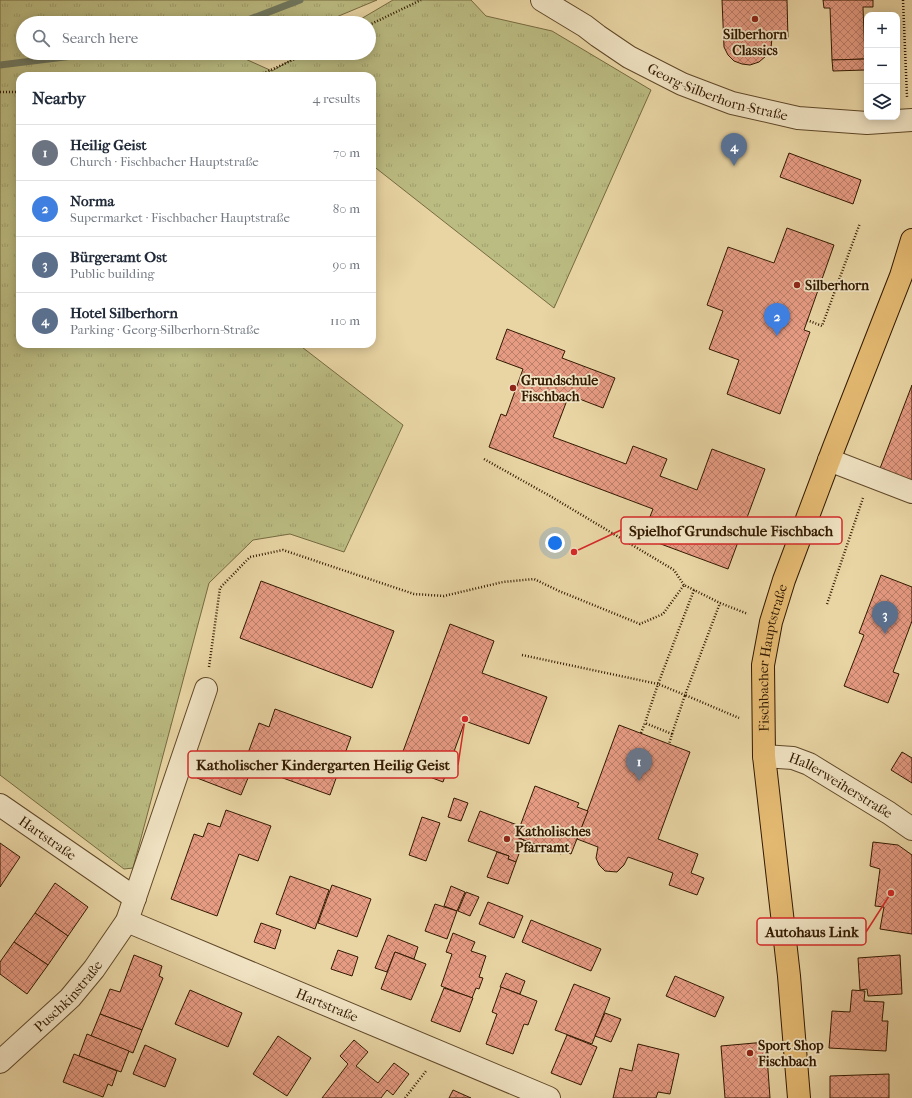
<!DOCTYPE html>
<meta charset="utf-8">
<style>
:root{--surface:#fff;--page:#f2f2f3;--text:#1f2937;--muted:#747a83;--line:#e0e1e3;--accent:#8f2418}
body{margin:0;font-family:"IM FELL French Canon",serif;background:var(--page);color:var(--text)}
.controls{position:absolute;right:12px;top:12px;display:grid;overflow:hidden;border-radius:8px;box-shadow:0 2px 10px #0003}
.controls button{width:36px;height:36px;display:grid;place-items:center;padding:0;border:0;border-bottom:1px solid var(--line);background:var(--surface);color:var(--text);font:20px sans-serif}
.you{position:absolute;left:555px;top:543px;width:14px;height:14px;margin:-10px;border:3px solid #fff;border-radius:50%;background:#1a73e8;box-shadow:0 0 0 6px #1a73e833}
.badge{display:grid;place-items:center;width:26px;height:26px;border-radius:50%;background:var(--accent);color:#fff;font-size:13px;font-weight:700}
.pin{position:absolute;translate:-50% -33px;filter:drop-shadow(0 1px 2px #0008)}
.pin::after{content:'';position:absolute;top:21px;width:14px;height:12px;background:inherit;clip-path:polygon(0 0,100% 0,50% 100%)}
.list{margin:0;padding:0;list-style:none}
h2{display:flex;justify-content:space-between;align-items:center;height:52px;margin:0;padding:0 16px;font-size:17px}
h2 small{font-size:13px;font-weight:400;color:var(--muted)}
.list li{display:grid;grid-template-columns:26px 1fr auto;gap:12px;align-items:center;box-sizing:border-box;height:56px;padding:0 16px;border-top:1px solid var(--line)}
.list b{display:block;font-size:15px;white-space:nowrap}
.list p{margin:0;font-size:13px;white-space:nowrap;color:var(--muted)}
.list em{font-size:13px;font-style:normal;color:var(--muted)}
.icon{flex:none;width:22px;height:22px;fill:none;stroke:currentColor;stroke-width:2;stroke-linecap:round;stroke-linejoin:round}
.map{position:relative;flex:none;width:912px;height:1098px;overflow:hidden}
.search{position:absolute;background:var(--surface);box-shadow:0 2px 10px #0003;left:16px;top:16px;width:360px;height:44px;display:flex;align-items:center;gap:10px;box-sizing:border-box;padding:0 14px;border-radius:22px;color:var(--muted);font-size:15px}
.panel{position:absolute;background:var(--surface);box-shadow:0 2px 10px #0003;left:16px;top:72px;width:360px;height:276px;border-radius:12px}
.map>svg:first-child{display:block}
.grass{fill:url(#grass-tufts);stroke:#766a41}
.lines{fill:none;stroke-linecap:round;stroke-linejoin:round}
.stream{stroke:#6f7962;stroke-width:7}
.building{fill:url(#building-cross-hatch);stroke:#321900}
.minor-casing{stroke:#604829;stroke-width:24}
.major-casing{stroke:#321900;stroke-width:24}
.path{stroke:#321900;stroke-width:2.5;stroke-dasharray:1 2;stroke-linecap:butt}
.minor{stroke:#f1e4c4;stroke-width:22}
.major{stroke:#e4ba72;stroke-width:22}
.poi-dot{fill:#8f2418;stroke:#f1e4c4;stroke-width:1.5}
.labels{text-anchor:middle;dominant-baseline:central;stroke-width:3.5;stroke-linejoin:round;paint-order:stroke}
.poi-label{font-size:14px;font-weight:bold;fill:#321900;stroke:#f1e4c4;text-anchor:start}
.street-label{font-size:14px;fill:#321900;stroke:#f1e4c4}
.leader{fill:none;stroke:#d62828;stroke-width:1.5}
.callout-dot{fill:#d62828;stroke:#f1e4c4;stroke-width:1.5}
.callout{fill:#f1e4c4;stroke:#d62828;stroke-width:1.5}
.callout-label{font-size:15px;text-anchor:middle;font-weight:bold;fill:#321900}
</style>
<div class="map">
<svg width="912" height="1098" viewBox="0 0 912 1098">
<defs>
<pattern id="grass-tufts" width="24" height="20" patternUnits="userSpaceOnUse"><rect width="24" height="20" fill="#bbbc82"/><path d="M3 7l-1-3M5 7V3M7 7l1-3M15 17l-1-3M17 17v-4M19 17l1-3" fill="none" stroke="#a1a16e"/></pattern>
<pattern id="building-cross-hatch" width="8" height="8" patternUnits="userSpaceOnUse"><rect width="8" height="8" fill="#e69b83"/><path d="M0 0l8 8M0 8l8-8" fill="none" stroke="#bb7e69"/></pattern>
</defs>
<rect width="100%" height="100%" fill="#e9d5a4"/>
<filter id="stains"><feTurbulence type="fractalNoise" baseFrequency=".005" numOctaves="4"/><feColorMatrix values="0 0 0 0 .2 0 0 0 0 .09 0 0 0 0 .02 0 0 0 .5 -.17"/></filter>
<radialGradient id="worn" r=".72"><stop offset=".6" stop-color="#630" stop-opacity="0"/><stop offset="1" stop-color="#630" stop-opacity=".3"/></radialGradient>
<!-- grass -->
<polygon class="grass" points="0,0 377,0 322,23 23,23 23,53 249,53 241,57 272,71 303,53 369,53 369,23 354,23 393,0 471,0 486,16 552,31 651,90 554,308 372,165 372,76 20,76 20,344 298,344 403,425 344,552 290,534 253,540 209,583 133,868 124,869 0,775"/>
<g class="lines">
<!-- stream -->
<g class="stream">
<polyline points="240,23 300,0"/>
<polyline points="0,65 97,53"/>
</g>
</g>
<!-- building -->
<g class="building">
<polygon points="722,0 787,0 788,39 772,38 771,48 766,56 759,62 750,65 742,64 734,61 728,55 724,47"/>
<polygon points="823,0 873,0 873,7 863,7 865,59 832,60 830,8 824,8"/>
<polygon points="865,59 865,70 833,71 832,60"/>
<polygon points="789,153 861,180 853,204 780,177"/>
<polygon points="787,228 834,245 804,330 810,332 780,414 727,394 739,360 709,349 723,311 707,305 728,247 774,263"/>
<polygon points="507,329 565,351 562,358 615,378 603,408 569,395 553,437 626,464 633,446 667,459 660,476 697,490 712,449 765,469 728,569 642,537 653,509 489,447 501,414 506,416 523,369 496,359"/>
<polygon points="912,385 912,484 879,471"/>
<polygon points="881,575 912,587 912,621 893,672 899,674 888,703 844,686 864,635 859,633"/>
<polygon points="261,581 394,631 372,688 240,638"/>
<polygon points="450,624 494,641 482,673 547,697 529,744 465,721 443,782 398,765"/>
<polygon points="275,709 351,737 330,795 244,764 259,723 269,727"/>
<polygon points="619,725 690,752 658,839 698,854 691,873 704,878 697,895 669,885 673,873 628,857 624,865 617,872 605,871 599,865 596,858 598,847 577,839"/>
<polygon points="902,752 912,758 912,783 891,770"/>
<polygon points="204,761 248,778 241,795 197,778"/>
<polygon points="535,786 579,803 577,807 588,811 571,854 562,851 561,854 516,837"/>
<polygon points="454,798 468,803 461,821 448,817"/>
<polygon points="226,810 271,826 258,861 239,854 217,916 171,899 194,834 203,837 208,823 220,827"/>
<polygon points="480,811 520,826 516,837 524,840 516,862 508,859 509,856 468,841"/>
<polygon points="422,817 440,823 426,861 409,855"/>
<polygon points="873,842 898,845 912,855 912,934 880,929 884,907 875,906 880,869 870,866"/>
<polygon points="0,843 20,857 0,887"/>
<polygon points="497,852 509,856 508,859 516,862 508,884 487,877"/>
<polygon points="290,876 329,890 315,929 276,914"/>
<polygon points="55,883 88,907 68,936 35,913"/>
<polygon points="332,885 371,899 357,937 318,923"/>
<polygon points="451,886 465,892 457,911 444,906"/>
<polygon points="466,892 479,897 470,916 458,911"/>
<polygon points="488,902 523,916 514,938 479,924"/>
<polygon points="435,904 457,911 447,939 425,931"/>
<polygon points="35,913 68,936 48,965 14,942"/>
<polygon points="531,920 601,949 591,971 522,942"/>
<polygon points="261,923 281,930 275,949 254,942"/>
<polygon points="453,933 475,942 471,951 486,956 479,977 483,978 479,989 476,988 472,998 441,986 452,954 446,952"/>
<polygon points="388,935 418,947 414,959 395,952 387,972 375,968"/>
<polygon points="14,942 48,965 27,994 0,974 0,962"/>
<polygon points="338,950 358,957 352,976 331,969"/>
<polygon points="395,952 426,964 411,1000 381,989"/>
<polygon points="134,955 162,966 159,976 163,978 142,1030 100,1014 110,989 120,992"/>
<polygon points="900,955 902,994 868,996 867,989 860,990 858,958"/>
<polygon points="506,973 525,981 520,994 500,987"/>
<polygon points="675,976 724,997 715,1017 666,996"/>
<polygon points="574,984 610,998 592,1044 555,1030"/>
<polygon points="501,987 537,1001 528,1025 524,1024 513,1054 486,1044 497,1014 492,1012"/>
<polygon points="444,988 473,998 460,1032 431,1021"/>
<polygon points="190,990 242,1013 228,1047 175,1024"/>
<polygon points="852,990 865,991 864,1001 884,1002 882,1021 888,1021 886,1051 829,1048 832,1011 850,1012"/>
<polygon points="605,1013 621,1019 611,1042 595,1036"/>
<polygon points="100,1014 142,1030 133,1053 91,1036"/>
<polygon points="87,1034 129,1051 121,1072 79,1056"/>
<polygon points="567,1035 597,1047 581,1085 551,1073"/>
<polygon points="278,1036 311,1058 287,1096 253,1074"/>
<polygon points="354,1040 368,1052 356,1066 378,1083 394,1063 409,1074 393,1095 387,1090 381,1098 322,1098 348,1064 340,1056"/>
<polygon points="766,1042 770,1098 725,1098 721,1046"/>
<polygon points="638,1044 679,1054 670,1094 658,1092 656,1098 613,1098 620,1068 632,1071"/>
<polygon points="145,1045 176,1059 165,1087 133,1074"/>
<polygon points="74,1054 117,1071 112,1086 108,1084 103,1097 63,1082"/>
<polygon points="889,1074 889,1098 830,1098 830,1076"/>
<polygon points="453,1090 471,1098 449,1098"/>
</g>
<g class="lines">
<defs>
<g id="minor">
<path id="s1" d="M 542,0 L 585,26 L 598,36 L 629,57 L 682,84 L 732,103 L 798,118 L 867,123 L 912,120"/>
<polyline points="829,460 912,492"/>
<path id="s2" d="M 764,756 L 793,758 L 809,764 L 889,813 L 912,829"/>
<path id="s3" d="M 0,805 L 135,898"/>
<path id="s4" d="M 127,921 L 549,1098"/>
<path id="s5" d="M 0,1062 L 70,998 L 94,969 L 127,921 L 206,689"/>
</g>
<g id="major">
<path id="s6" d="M 799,1098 L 789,976 L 764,756 L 763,665 L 771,622 L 784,580 L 834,447 L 901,276 L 912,240"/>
</g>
</defs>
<!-- minor casing -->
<use href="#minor" class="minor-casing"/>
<!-- major casing -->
<use href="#major" class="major-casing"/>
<!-- path -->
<g class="path">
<polyline points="903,0 907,97"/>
<polyline points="369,25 421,0"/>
<polyline points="233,76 264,73 308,53"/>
<polyline points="0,92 20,92"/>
<polyline points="807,320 822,326 860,223"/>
<polyline points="484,459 550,496 674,570 684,585"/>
<polyline points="694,590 658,684 685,695 720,603"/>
<polyline points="827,604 863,498"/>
<polyline points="522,655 658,684 645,723"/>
<polyline points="209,667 220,588 250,557 283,550 414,594 444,596 503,582 534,579 559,591 640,624 663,614 684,585 720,603 748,614"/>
<polyline points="641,733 645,723 672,734 669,744"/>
<polyline points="672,734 685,695 739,718"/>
<polyline points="405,1098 426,1071"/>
</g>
<!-- minor -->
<use href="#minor" class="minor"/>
<!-- major -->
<use href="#major" class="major"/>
</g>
<!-- markers -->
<g class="poi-dot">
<circle cx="755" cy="19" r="4"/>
<circle cx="797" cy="285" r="4"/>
<circle cx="513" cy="388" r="4"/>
<circle cx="507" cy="839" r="4"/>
<circle cx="750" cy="1053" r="4"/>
</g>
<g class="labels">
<!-- poi labels -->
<g class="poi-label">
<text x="755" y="34" text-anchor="middle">Silberhorn<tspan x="755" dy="16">Classics</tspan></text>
<text x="805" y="285">Silberhorn</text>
<text x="521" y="380">Grundschule<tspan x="521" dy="16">Fischbach</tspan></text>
<text x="515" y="831">Katholisches<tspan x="515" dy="16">Pfarramt</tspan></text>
<text x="758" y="1045">Sport Shop<tspan x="758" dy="16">Fischbach</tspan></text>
</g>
<!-- street labels -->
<g class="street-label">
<text stroke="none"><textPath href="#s1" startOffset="200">Georg-Silberhorn-Straße</textPath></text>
<text stroke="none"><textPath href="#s6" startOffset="443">Fischbacher Hauptstraße</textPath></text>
<text stroke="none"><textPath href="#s2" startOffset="84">Hallerweiherstraße</textPath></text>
<text stroke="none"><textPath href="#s3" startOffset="58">Hartstraße</textPath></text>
<text stroke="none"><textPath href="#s5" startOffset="95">Puschkinstraße</textPath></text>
<text stroke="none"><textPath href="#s4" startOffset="217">Hartstraße</textPath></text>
</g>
</g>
<!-- callouts -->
<path class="leader" d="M574 552L621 530M465 719L458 765M891 893L866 932"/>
<g class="callout-dot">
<circle cx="574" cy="552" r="4"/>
<circle cx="465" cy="719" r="4"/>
<circle cx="891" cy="893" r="4"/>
</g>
<g class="callout">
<rect x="621" y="517" width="221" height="27" rx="4"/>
<rect x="188" y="751" width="270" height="27" rx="4"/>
<rect x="757" y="918" width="109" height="27" rx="4"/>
</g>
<g class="callout-label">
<text x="731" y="536">Spielhof Grundschule Fischbach</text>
<text x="323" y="770">Katholischer Kindergarten Heilig Geist</text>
<text x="812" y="937">Autohaus Link</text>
</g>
<rect width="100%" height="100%" filter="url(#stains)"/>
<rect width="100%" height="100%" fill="url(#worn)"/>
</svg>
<div class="controls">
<button>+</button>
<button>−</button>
<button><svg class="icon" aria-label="layers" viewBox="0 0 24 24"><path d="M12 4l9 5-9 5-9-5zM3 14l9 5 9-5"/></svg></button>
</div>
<div class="you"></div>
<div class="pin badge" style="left:639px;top:781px;background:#6b7280">1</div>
<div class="pin badge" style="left:777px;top:336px;background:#3f7fe0">2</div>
<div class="pin badge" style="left:885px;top:634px;background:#5c6f8a">3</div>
<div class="pin badge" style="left:734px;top:166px;background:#5c6f8a">4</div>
<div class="search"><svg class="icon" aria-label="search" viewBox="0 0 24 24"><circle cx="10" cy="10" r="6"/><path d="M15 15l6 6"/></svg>Search here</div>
<section class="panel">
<h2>Nearby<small>4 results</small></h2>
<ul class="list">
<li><span class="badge" style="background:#6b7280">1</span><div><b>Heilig Geist</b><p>Church · Fischbacher Hauptstraße</p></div><em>70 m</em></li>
<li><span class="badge" style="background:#3f7fe0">2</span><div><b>Norma</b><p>Supermarket · Fischbacher Hauptstraße</p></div><em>80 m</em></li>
<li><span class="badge" style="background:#5c6f8a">3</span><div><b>Bürgeramt Ost</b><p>Public building</p></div><em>90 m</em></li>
<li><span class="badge" style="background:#5c6f8a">4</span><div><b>Hotel Silberhorn</b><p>Parking · Georg-Silberhorn-Straße</p></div><em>110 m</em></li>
</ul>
</section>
</div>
